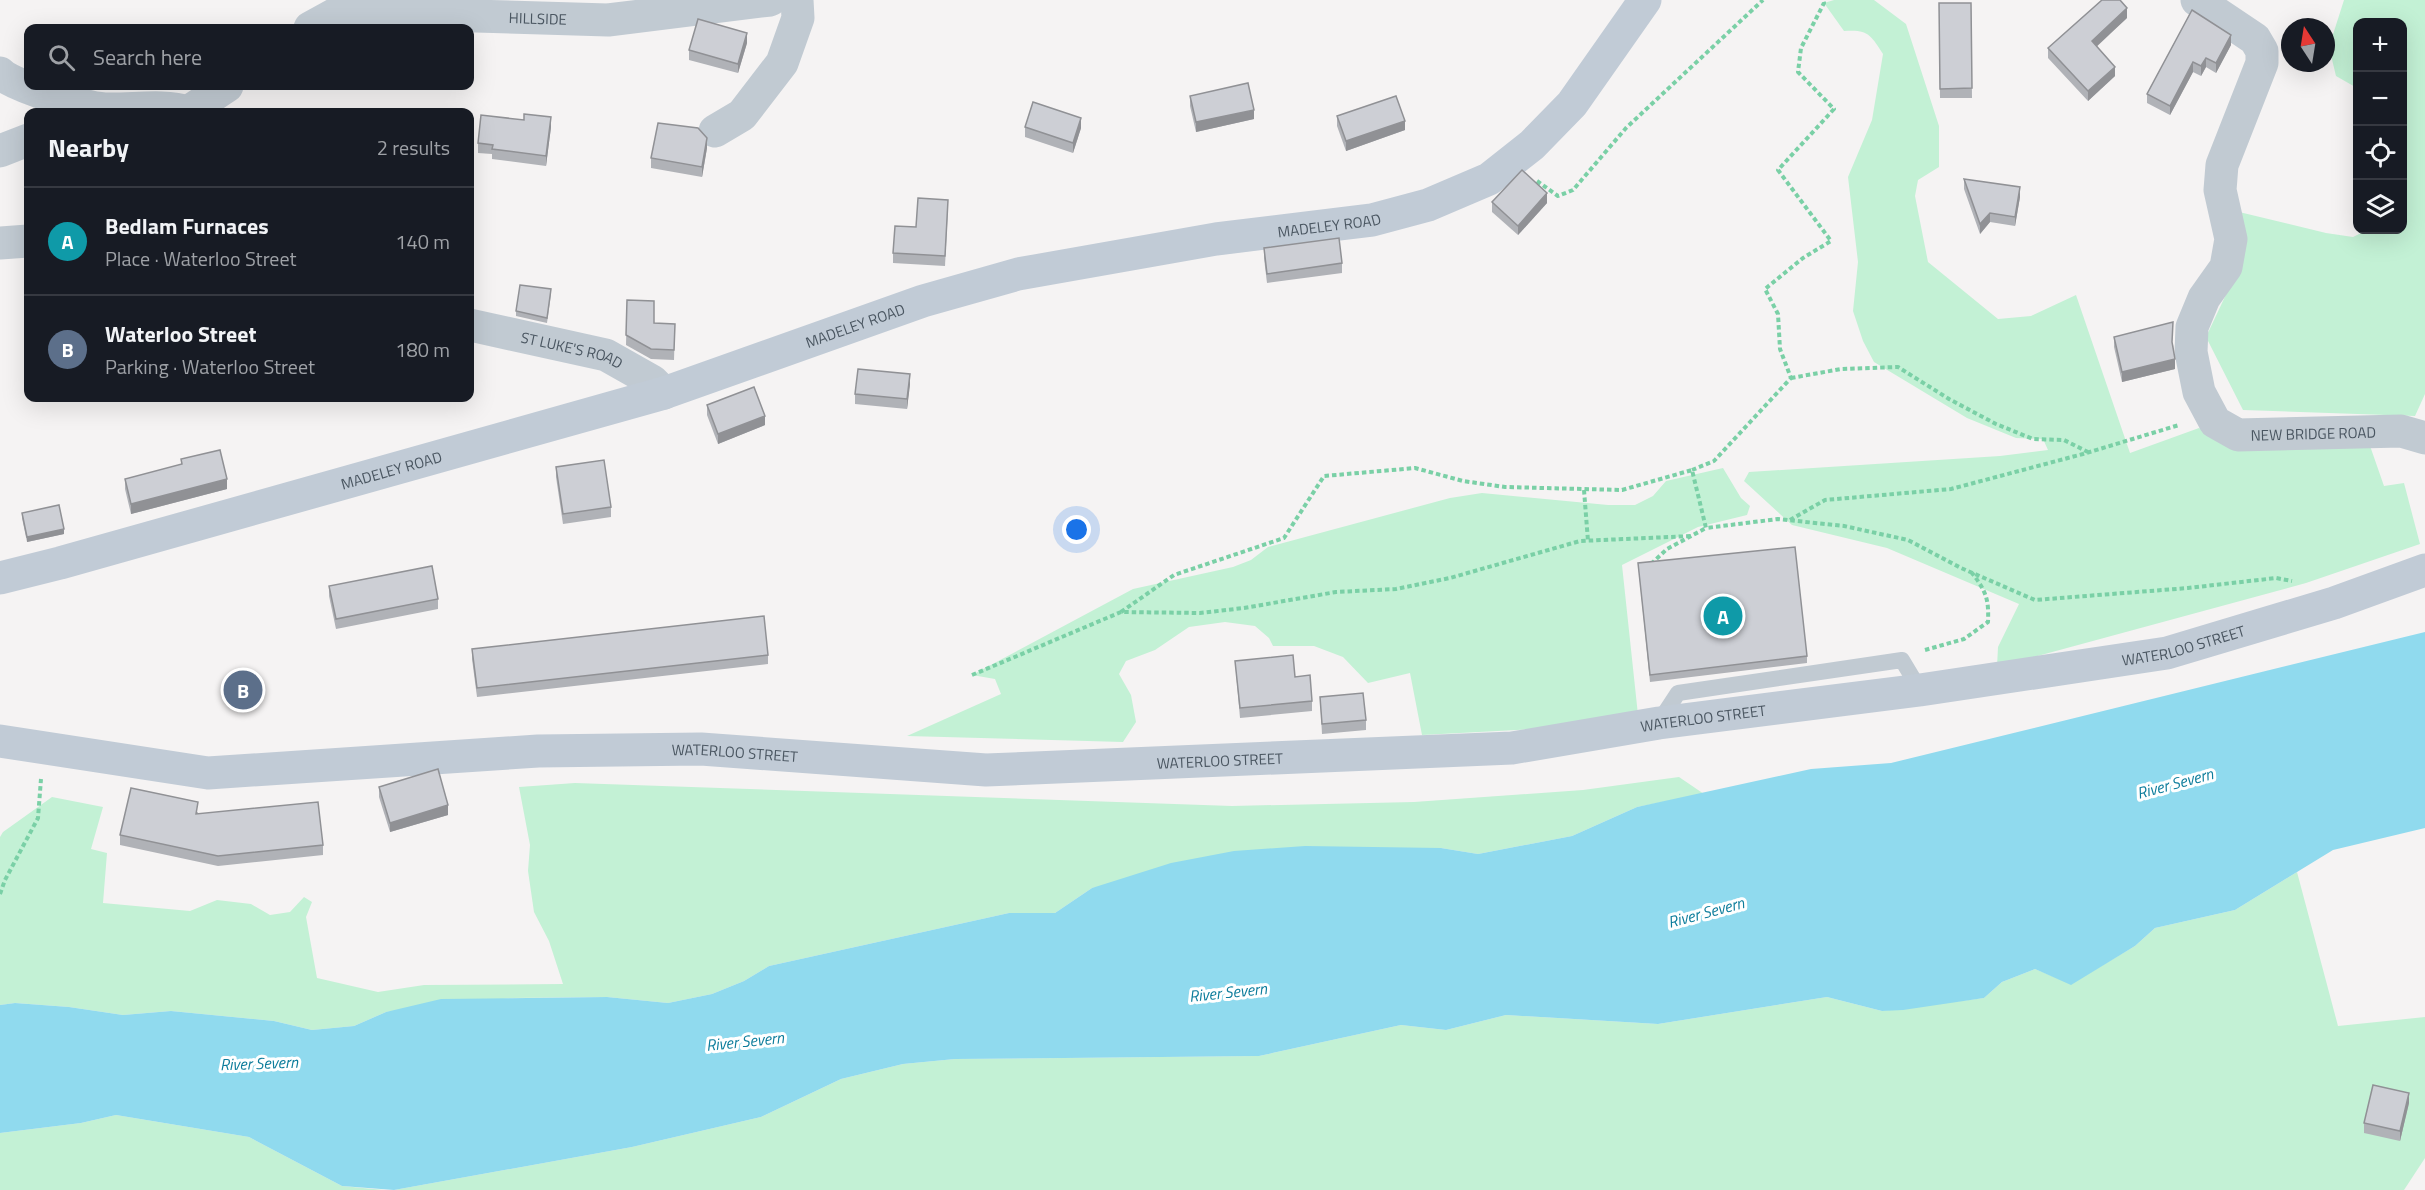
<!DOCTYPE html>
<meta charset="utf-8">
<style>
:root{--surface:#171b24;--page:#20242c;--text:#f1f3f6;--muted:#9ea1a6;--line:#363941;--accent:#db2777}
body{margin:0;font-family:"Titillium Web",sans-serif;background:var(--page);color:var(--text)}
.controls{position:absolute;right:18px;top:18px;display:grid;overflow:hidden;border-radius:12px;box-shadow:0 6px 24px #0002}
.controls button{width:54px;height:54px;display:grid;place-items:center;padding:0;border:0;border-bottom:2px solid var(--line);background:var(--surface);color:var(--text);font:30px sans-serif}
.compass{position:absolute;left:2281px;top:18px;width:54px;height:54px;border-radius:50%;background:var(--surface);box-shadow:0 6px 24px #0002;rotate:348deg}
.you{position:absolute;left:1077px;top:530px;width:21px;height:21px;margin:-15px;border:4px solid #fff;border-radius:50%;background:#1a73e8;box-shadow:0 0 0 9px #1a73e833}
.badge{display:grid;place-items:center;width:39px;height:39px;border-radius:50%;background:var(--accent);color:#fff;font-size:20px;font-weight:700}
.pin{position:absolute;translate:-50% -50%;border:3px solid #fff;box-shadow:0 2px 6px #0006}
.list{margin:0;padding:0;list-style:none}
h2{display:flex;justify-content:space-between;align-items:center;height:78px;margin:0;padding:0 24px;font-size:26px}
h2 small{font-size:20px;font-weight:400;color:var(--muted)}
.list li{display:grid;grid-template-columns:39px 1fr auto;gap:18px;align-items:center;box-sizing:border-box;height:108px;padding:0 24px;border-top:2px solid var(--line)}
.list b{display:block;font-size:22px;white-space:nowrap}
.list p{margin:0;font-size:20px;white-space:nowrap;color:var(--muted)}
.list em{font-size:20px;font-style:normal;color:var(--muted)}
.icon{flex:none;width:33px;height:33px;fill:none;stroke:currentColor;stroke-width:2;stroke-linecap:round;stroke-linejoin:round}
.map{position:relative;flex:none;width:2425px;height:1190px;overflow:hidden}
.search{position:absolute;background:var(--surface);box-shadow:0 6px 24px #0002;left:24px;top:24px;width:450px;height:66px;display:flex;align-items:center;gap:15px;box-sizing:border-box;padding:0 21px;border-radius:12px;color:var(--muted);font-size:22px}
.panel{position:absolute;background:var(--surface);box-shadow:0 6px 24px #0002;left:24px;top:108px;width:450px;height:294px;border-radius:12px}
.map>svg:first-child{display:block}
.green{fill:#c3f1d5}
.water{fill:#90daee}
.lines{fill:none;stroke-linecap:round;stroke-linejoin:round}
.path{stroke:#7ad0a6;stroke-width:4;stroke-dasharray:4.5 3;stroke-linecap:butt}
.service{stroke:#c1cad2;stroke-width:16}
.minor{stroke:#c1cad2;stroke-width:33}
.secondary{stroke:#c1cbd6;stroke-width:33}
.wall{fill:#b0b2b7}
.shaded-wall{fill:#909195}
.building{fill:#cdcfd5;stroke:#909195;stroke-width:1.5}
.labels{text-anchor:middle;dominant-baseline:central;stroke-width:6;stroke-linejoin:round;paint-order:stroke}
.street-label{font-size:15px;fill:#4a5661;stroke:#fff}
.water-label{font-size:16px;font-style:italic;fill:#0c7c9b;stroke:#fff}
</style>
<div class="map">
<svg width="2425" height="1190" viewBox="0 0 2425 1190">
<rect width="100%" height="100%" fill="#f5f3f3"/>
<!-- green -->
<g class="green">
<path d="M 1834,0 L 1874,0 L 1906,24 L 1939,126 L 1939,167 L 1918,180 L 1915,196 L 1928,262 L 1998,319 L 2031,316 L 2076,295 L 2130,453 L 2199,428 L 2233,445 L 2369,443 L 2384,486 L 2404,483 L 2420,544 L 2306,583 L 1997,667 L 1998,647 L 2019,604 L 1887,548 L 1792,525 L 1744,481 L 1749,472 L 2000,456 L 2048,450 L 2043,439 L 2016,438 L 1967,418 L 1874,362 L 1863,341 L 1853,311 L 1858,262 L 1848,177 L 1872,120 L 1883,54 C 1871,35 1868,29 1844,31 L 1824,3 Z"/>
<polygon points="2344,0 2425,0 2425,394 2415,416 2243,410 2206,337 2238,269 2235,211 2326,233 2353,237 2367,230 2402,230 2402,142 2407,115 2402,112 2402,22 2358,22 2357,88 2336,76 2329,47"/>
<polygon points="1723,468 1741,498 1750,506 1747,515 1698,527 1622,565 1638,715 1554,728 1422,735 1410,673 1368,683 1343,657 1314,646 1273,646 1269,638 1255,626 1225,622 1189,627 1155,650 1126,661 1119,674 1131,695 1136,722 1123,742 907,736 1001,694 995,679 972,675 1133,589 1233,567 1251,560 1268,547 1450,498 1482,493 1608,505 1635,505 1653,496 1666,481"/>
<polygon points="1679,777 1704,794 1637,807 1572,836 1478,854 1441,848 1391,848 1092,888 1055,913 1009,913 769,966 744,981 712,994 668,1003 607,997 513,998 386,1012 354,1026 312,1030 274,1021 171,1011 123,1015 69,1007 15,1003 0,1005 0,837 3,832 52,797 103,807 91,849 107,853 103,903 190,911 217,900 251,904 270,915 290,912 304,897 312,902 306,917 317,978 378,992 424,985 563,984 549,941 534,912 528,871 530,845 519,787 575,783 1232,806 1414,802 1583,790"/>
<polygon points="2297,872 2338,1026 2425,1017 2425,1158 2404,1190 394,1190 632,1147 761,1117 841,1079 903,1064 955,1059 1259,1056 1401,1025 1446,1030 1506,1015 1658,1024 1827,997 1882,1011 1984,998 2002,982 2035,969 2071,984 2135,946 2155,928 2235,910"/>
<polygon points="116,1115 249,1137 342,1186 384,1190 0,1190 0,1133 81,1123"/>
</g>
<!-- water -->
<polygon class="water" points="2425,632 2425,828 2333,850 2235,910 2155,928 2135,946 2071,985 2035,969 2002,982 1984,998 1903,1010 1882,1011 1827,997 1658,1024 1506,1015 1446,1030 1401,1025 1259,1056 955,1059 903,1064 841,1079 761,1117 632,1147 394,1190 342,1186 249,1137 116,1115 81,1123 0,1133 0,1005 15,1003 69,1007 123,1015 171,1011 274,1021 312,1030 354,1026 386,1012 441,999 607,997 668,1003 712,994 744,981 769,966 1009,913 1055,913 1092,888 1171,863 1234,851 1305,846 1441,848 1478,854 1572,836 1637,807 1811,769 1891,763"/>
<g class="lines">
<!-- path -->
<g class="path">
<polyline points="1537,181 1558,196 1573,190 1626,128 1763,0"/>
<polyline points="1791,378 1841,369 1898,367 1949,399 1996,424 2033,439 2064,440 2088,452"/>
<polyline points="1692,470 1714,461 1791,378 1780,349 1778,314 1765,289 1803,258 1831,241 1778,170 1834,109 1798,72 1801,48 1824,3 1823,0"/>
<polyline points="1584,490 1588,541"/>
<polyline points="1790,520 1825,500 1951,489 2083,454 2179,425"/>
<polyline points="1651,564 1667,549 1706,528"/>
<polyline points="1121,612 1174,575 1284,538 1324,476 1415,468 1463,481 1505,487 1622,490 1692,470 1706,528 1778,519 1844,526 1908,540 1961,568 2035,600 2188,588 2276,578 2292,581"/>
<path d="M 1925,650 L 1964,639 L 1988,622 C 1989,599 1986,591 1972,573"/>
<polyline points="972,675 1121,612 1200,613 1244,608 1336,592 1396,589 1450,578 1580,541 1692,536"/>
<polyline points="0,894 5,880 38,818 41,779"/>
</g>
<!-- service -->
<polyline class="service" points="1659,722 1678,693 1902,660 1920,690"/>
<!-- minor -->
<g class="minor">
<path id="s1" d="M 2197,0 L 2255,39 L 2262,51 L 2262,63 L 2222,165 L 2220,190 L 2231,239 L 2226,267 L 2204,298 L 2192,327 L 2191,352 L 2199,392 L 2215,422 L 2238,435 L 2401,431 L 2425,438"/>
<path id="s2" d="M 310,28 L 339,12 L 608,20 L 770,0"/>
<path d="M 0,73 C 12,86 86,108 105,109 C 133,110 162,104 189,112"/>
<polyline points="188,112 227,86"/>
<polyline points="715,131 742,115 782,63 798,18 797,0"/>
<polyline points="0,151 28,140"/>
<polyline points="0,243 28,241"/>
<path id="s3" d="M 470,325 L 606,355 L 652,381 L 664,393"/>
</g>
<!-- secondary -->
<g class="secondary">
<path id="s4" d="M 0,578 L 60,563 L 664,393 L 923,301 L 1018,274 L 1216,239 L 1372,220 L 1428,205 L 1489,179 L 1532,145 L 1572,104 L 1645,0"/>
<path id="s5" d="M 0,741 L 208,773 L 538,751 L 701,749 L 986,770 L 1512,748 L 1659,723 L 1920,690 L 2167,653 L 2334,603 L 2425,570"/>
</g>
</g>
<!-- wall -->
<g class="wall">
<polygon points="1939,3 1971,3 1972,98 1940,98"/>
<polygon points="2192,10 2231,45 2216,73 2206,67 2201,76 2193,72 2170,115 2147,103 2147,94"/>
<polygon points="2127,18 2096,46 2115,76 2088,101 2048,58 2048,48"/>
<polygon points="747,43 738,73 689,60 689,50"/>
<polygon points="1190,96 1254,119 1196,132 1190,106"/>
<polygon points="1337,116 1405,130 1346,151 1337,126"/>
<polygon points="551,127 546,166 492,159 492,154 478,153 478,143"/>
<polygon points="1025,127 1081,128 1073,153 1025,137"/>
<polygon points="707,148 702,177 651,168 651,158"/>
<polygon points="1964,179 2020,197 2015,226 1990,222 1980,234 1964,189"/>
<polygon points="1492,202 1547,203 1518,235 1492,212"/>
<polygon points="948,209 945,266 893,263 893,253 916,227"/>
<polygon points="1264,248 1342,263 1342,273 1267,283 1264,258"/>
<polygon points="551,294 547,323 516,316 516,311"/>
<polygon points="627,300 654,323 675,324 674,360 651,359 626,345"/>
<polygon points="2114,337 2173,344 2175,369 2122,382 2114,347"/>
<polygon points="910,384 907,409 855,404 855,394"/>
<polygon points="391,398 437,398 437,400 391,401"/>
<polygon points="707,405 765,425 718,444 707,415"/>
<polygon points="181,459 227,489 131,514 125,489 125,479 181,465"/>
<polygon points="556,467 611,507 611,517 563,524 556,477"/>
<polygon points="22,513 64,534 27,542 22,518"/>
<polygon points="1638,563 1807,656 1807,663 1650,682"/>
<polygon points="329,586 438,599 438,609 336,629 329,596"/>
<polygon points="472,649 768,655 768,664 477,697 472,659"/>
<polygon points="1235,661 1295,677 1312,701 1312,711 1240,718"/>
<polygon points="1320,697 1366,720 1366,730 1322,734"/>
<polygon points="379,787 448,815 390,832 379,797"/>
<polygon points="198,812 198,814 323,845 323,855 218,866 120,845 120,835"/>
<polygon points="2409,1103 2400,1141 2364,1133 2364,1123"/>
</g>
<!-- shaded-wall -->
<g class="shaded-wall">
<polygon points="2127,8 2127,18 2092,51 2092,41"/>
<polygon points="747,33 747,43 738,73 738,64"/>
<polygon points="2231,35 2231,45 2216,73 2216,63"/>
<polygon points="2206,58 2206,67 2201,76 2201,66"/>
<polygon points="2193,62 2193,72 2170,115 2170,106"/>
<polygon points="2115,67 2115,76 2088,101 2088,91"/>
<polygon points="1254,110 1254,119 1196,132 1196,122"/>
<polygon points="551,117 551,127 546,166 546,156"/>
<polygon points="1081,118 1081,128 1073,153 1073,143"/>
<polygon points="1405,121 1405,130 1346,151 1346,141"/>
<polygon points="707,138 707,148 702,177 702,167"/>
<polygon points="2020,187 2020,197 2015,226 2015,217"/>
<polygon points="1547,193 1547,203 1518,235 1518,226"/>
<polygon points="1990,213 1990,222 1980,234 1980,224"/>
<polygon points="2175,359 2175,369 2122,382 2122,372"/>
<polygon points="910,374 910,384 907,409 907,399"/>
<polygon points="765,416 765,425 718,444 718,434"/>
<polygon points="227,479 227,489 131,514 131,504"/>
<polygon points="64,529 64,534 27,542 27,537"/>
<polygon points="448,805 448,815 390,832 390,823"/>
<polygon points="2409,1093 2409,1103 2400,1141 2400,1131"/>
</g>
<!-- building -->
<g class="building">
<polygon points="2102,0 2120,0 2127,8 2092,41 2115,67 2088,91 2048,48"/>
<polygon points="1939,3 1971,3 1972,88 1940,89"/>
<polygon points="2192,10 2231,35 2216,63 2206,58 2201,66 2193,62 2170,106 2147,94"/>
<polygon points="698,19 747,33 738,64 689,50"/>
<polygon points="1248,83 1254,110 1196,122 1190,96"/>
<polygon points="1396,96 1405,121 1346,141 1337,116"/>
<polygon points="1033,102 1081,118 1073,143 1025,127"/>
<polygon points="524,114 551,117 546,156 492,149 493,145 478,143 481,115 524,120"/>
<polygon points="658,123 698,128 707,138 702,167 651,158"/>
<polygon points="1522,170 1547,193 1518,226 1492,202"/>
<polygon points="1964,179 2020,187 2015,217 1990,213 1980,224"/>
<polygon points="918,198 948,200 945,256 893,253 895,226 916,227"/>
<polygon points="1339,238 1342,263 1267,274 1264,248"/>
<polygon points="520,285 551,289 547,318 516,311"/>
<polygon points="627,300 654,301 654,323 675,324 674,350 651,349 626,335"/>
<polygon points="2173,322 2172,342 2175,359 2122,372 2114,337"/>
<polygon points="858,369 910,374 907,399 855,394"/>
<polygon points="754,387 765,416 718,434 707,405"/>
<polygon points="220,450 227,479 131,504 125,479 182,464 181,459"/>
<polygon points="604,460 611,507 563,514 556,467"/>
<polygon points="59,505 64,529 27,537 22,513"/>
<polygon points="1795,547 1807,656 1650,675 1638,563"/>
<polygon points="432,566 438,599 336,619 329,586"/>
<polygon points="764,616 768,655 477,688 472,649"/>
<polygon points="1293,655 1295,677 1310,675 1312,701 1240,708 1235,661"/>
<polygon points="1363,693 1366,720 1322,724 1320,697"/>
<polygon points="438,769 448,805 390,823 379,787"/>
<polygon points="131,788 198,802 196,814 318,802 323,845 218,856 120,835"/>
<polygon points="2373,1085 2409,1093 2400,1131 2364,1123"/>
</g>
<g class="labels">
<!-- street labels -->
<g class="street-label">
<text stroke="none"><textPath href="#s2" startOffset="232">HILLSIDE</textPath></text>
<text stroke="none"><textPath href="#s4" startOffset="1378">MADELEY ROAD</textPath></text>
<text stroke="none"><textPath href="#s4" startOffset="892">MADELEY ROAD</textPath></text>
<text stroke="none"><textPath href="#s3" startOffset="105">ST LUKE'S ROAD</textPath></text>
<text stroke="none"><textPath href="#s1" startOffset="580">NEW BRIDGE ROAD</textPath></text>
<text stroke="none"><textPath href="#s4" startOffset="406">MADELEY ROAD</textPath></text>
<text stroke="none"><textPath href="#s5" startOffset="2196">WATERLOO STREET</textPath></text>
<text stroke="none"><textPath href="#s5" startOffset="1710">WATERLOO STREET</textPath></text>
<text stroke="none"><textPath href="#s5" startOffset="738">WATERLOO STREET</textPath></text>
<text stroke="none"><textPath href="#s5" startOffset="1224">WATERLOO STREET</textPath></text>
</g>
<!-- water labels -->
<g class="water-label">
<text transform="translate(2175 783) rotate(-15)">River Severn</text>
<text transform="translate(1706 912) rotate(-15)">River Severn</text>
<text transform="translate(1228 992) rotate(-6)">River Severn</text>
<text transform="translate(745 1041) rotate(-6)">River Severn</text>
<text transform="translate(259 1063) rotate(-2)">River Severn</text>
</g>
</g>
</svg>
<div class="controls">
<button>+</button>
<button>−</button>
<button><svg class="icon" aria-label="locate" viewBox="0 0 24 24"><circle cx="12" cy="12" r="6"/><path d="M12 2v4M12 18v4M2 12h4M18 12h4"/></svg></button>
<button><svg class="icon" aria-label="layers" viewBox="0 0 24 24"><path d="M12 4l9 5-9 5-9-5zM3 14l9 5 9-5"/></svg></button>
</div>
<svg class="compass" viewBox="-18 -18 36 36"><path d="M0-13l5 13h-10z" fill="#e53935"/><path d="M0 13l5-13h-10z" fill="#9ea1a6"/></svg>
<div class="you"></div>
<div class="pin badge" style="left:1723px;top:616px;background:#0f9aa8">A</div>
<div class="pin badge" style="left:243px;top:690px;background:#5c6f8a">B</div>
<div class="search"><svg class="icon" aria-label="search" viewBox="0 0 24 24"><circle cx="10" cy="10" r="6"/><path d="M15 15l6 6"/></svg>Search here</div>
<section class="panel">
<h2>Nearby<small>2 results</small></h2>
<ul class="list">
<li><span class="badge" style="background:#0f9aa8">A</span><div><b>Bedlam Furnaces</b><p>Place · Waterloo Street</p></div><em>140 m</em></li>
<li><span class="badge" style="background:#5c6f8a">B</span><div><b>Waterloo Street</b><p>Parking · Waterloo Street</p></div><em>180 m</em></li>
</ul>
</section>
</div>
